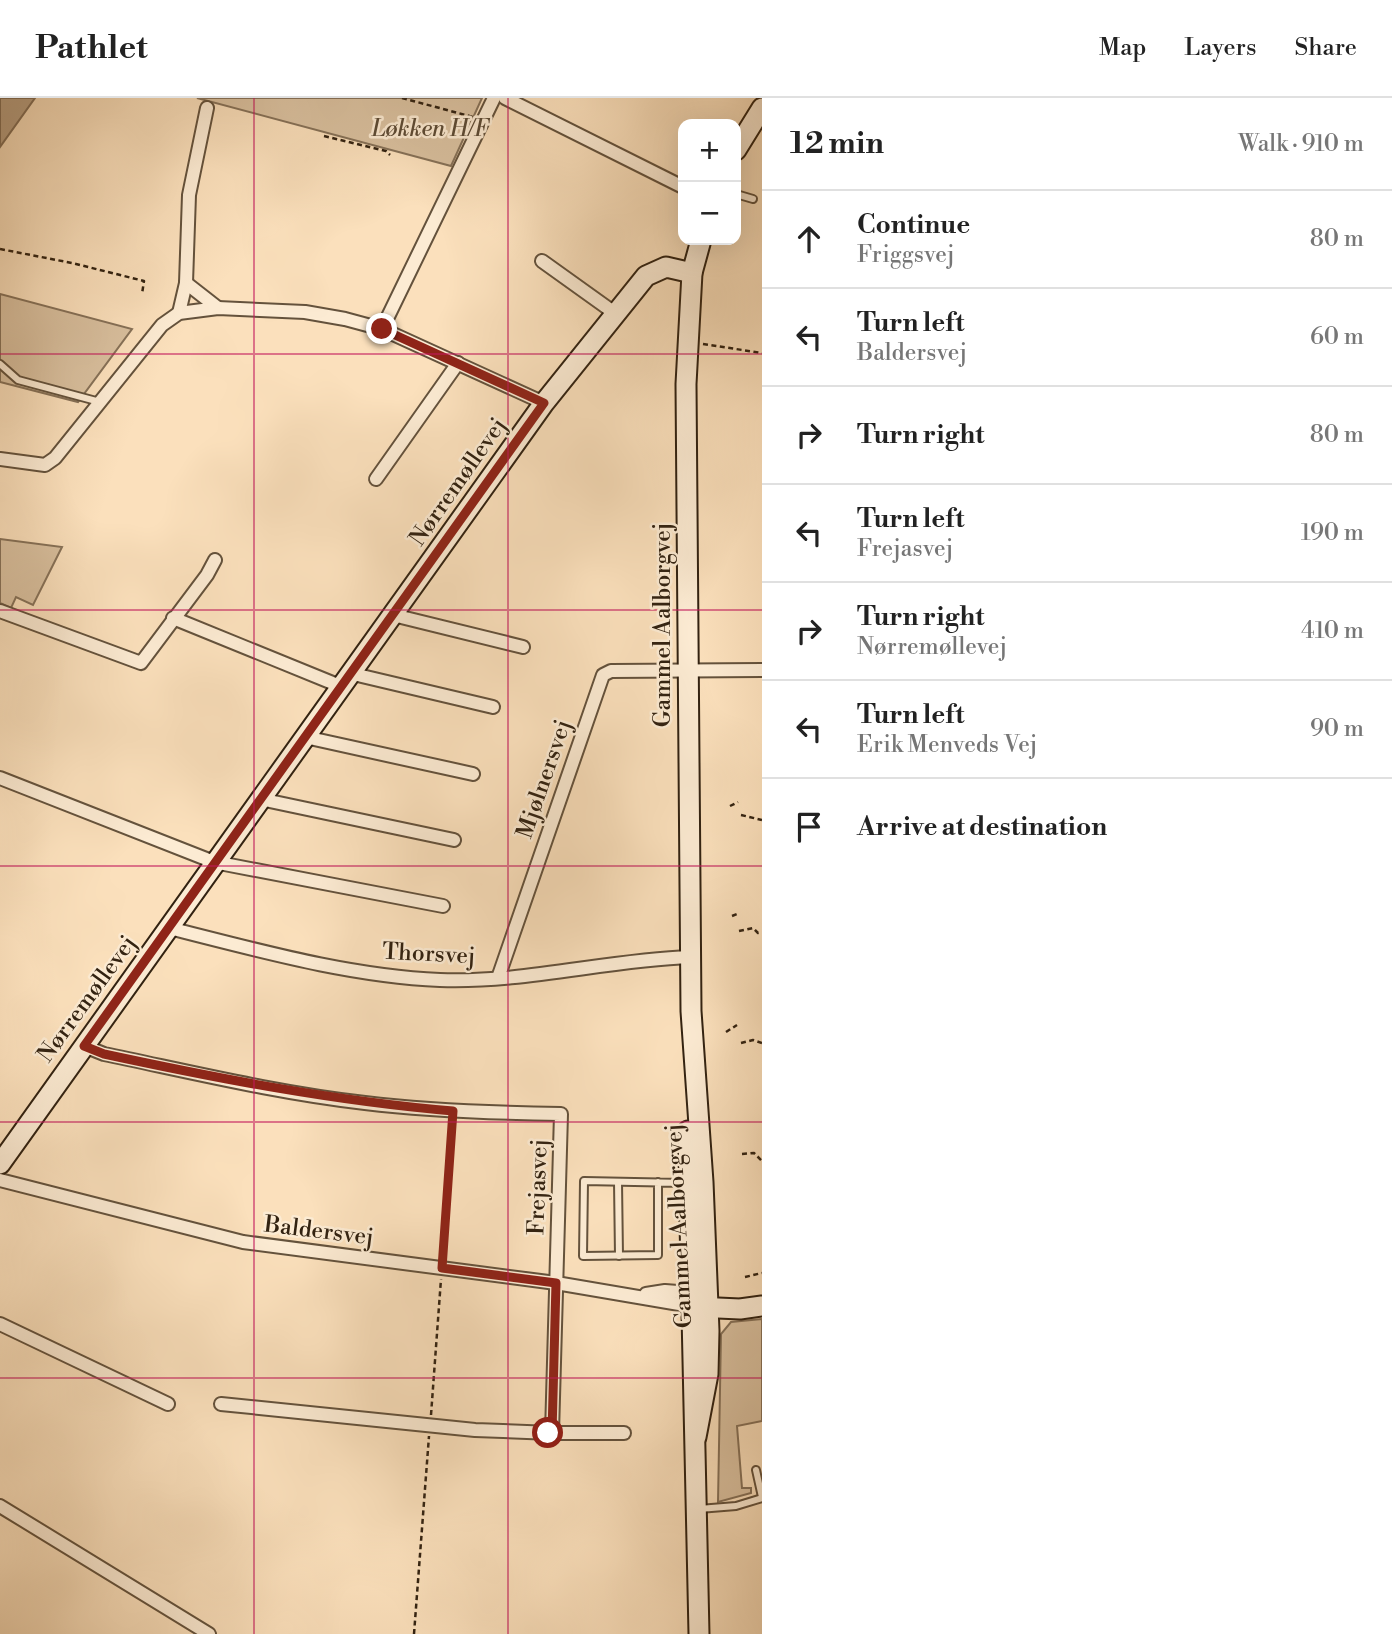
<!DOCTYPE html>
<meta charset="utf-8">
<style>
:root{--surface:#fff;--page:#f2f2f2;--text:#222;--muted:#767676;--line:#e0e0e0}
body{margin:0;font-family:"Libre Bodoni",serif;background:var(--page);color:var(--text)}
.controls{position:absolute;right:21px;top:21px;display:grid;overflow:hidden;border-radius:14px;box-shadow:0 7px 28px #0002}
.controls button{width:63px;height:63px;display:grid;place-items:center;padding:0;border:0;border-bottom:2px solid var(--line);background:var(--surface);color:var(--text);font:35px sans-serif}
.stop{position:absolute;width:21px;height:21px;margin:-16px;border:5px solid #8f2418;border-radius:50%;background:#fff}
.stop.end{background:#8f2418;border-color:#fff;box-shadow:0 2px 7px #0008}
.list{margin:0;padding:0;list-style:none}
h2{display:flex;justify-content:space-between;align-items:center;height:91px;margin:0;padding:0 28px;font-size:30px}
h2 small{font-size:23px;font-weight:400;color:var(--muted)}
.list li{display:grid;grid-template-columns:46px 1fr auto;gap:21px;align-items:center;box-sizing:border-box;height:98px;padding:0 28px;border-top:2px solid var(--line)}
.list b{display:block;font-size:26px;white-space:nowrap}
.list p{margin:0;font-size:23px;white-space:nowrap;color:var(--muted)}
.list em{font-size:23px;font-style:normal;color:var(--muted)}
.icon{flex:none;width:38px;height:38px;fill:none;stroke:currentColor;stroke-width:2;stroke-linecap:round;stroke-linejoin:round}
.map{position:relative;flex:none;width:762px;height:1536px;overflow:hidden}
header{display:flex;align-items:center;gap:42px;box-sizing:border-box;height:98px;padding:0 35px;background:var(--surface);border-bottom:2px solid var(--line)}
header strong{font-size:33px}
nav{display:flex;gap:38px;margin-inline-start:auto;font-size:24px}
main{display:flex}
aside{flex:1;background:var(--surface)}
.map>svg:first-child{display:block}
.green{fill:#d9c09f;stroke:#867158;stroke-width:2}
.water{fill:#b79f82;stroke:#826d55;stroke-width:2}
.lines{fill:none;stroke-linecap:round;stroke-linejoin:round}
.lane-casing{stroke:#64523c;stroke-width:10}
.street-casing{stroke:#64523c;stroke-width:16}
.secondary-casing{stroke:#322211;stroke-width:23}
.path{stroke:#322211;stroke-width:2.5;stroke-dasharray:5 3.5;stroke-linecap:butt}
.lane{stroke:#fcebd3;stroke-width:6}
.street{stroke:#fcebd3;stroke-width:12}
.secondary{stroke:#fcebd3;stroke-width:19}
.route{stroke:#8f2418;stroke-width:9}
.grid{fill:none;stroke:#c2185b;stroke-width:2;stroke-opacity:0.55}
.labels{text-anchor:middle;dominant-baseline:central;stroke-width:5;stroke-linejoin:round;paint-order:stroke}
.park-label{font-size:23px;font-style:italic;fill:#5c4a34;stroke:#fcebd3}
.street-label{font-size:23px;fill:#322211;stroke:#fcebd3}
</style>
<header>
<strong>Pathlet</strong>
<nav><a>Map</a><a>Layers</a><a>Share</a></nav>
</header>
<main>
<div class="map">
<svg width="762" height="1536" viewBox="0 0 762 1536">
<rect width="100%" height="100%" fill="#fbe0bc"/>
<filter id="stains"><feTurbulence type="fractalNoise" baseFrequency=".00286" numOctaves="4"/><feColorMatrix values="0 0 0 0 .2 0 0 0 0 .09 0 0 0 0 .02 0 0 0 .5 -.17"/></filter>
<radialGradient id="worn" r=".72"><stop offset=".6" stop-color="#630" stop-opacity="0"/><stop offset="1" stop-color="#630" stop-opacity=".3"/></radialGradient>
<!-- green -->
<g class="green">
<polygon points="197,0 482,0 451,68"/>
<polygon points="0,196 132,231 78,304 0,284"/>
<polygon points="0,441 62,449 33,507 16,499 11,510 0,505"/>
<polygon points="762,1221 762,1323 737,1328 742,1390 751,1390 751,1395 718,1404 721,1236 731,1224"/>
</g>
<!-- water -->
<polygon class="water" points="0,0 35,0 0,49"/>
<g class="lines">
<defs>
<g id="lane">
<polyline points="736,96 753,101"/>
<polyline points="0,266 18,282 100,304"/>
<polyline points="618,1084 619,1158"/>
<polyline points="658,1084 658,1157 583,1158 584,1083 685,1085"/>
<polyline points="756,1372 762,1399"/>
<polyline points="699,1411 736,1408 762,1400"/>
</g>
<g id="street">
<polyline points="505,0 683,89"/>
<polyline points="542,163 616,216"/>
<polyline points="186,185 218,210"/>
<polyline points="179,215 186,185 189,97 207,10"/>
<polyline points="382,231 494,0"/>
<polyline points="0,361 45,367 55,360 162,227 179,215 218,210 305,214 345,221 382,231 544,305"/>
<polyline points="376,381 458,265"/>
<polyline points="0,513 141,565 207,477 215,462"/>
<polyline points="393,517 523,549"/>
<polyline points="173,520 340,588"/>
<polyline points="349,575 493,609"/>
<polyline points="305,639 473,676"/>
<polyline points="0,680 214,764 443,808"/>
<polyline points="260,701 454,742"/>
<path d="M 169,830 C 257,852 348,878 440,882 C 525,885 606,862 690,859"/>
<polyline points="498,880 603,577 611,573 762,572"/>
<path d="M 84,948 L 104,956 C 191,974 277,995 365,1005 C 430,1013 496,1015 561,1016 L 552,1335 L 475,1332 L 221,1306"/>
<polyline points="0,1082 243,1144 556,1185 691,1208"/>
<polyline points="646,1196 665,1193 691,1195"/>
<polyline points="0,1226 168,1306"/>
<polyline points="552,1335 624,1335"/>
<polyline points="0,1408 209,1536"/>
</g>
<g id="secondary">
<polyline points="736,52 762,10"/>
<polyline points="688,1033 699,1536"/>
<polyline points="0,1066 544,305 646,178 666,169 692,175"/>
<polyline points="696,1209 740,1211 762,1208"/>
<polyline points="696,1339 708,1276 709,1233 703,1084 691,913 686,286 692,175 701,142"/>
</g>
</defs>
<!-- lane casing -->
<use href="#lane" class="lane-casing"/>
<!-- street casing -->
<use href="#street" class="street-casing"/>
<!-- secondary casing -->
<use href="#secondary" class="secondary-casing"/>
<!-- path -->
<g class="path">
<polyline points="402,0 473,19"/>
<polyline points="324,38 386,53 390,57"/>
<polyline points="0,151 72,165 144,183 142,196"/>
<polyline points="703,246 762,255"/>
<polyline points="730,708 738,704"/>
<polyline points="741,717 762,722"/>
<polyline points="732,818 737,816"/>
<polyline points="739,833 753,830 758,835 762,834"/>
<polyline points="726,934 737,927"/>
<polyline points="741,945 753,942 762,945"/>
<polyline points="742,1056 754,1055 762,1063"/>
<polyline points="443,1157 452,1024"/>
<polyline points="745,1179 762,1175"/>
<polyline points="431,1317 441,1181"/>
<polyline points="414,1536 429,1338"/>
</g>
<!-- lane -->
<use href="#lane" class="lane"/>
<!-- street -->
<use href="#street" class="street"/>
<!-- secondary -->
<use href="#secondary" class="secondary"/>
</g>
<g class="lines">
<!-- route -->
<path class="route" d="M 382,231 L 544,305 L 84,948 L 104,956 C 220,981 335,1003 453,1013 L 442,1170 L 556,1185 L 552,1335 L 548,1335"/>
</g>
<!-- grid -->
<path class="grid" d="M 254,0 L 254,1536M 508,0 L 508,1536M 0,256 L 762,256M 0,512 L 762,512M 0,768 L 762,768M 0,1024 L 762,1024M 0,1280 L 762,1280"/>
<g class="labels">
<!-- park labels -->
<g class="park-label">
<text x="430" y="31">Løkken H/F</text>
</g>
<!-- street labels -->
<g class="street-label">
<text transform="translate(458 384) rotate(-55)">Nørremøllevej</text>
<text transform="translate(663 527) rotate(-90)">Gammel Aalborgvej</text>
<text transform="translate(544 681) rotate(-71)">Mjølnersvej</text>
<text transform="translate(429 856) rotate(3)">Thorsvej</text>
<text transform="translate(87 901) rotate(-54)">Nørremøllevej</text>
<text transform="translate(538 1089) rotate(-88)">Frejasvej</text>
<text transform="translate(679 1128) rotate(-93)">Gammel Aalborgvej</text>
<text transform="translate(319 1133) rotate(7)">Baldersvej</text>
</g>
</g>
<rect width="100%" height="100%" filter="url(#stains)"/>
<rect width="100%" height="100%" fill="url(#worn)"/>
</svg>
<div class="controls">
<button>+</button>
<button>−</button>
</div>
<div class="stop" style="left:548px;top:1335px"></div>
<div class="stop end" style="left:382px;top:231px"></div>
</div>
<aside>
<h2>12 min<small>Walk · 910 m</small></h2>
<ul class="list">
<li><svg class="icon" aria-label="ahead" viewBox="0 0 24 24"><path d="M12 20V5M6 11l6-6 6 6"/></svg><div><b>Continue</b><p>Friggsvej</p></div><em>80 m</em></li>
<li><svg class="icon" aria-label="left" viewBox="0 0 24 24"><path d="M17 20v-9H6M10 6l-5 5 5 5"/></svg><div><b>Turn left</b><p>Baldersvej</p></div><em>60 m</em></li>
<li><svg class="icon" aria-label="right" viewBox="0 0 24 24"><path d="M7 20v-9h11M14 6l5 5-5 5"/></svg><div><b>Turn right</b></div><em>80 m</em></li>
<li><svg class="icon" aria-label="left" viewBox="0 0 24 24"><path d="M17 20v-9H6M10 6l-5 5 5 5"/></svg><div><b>Turn left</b><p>Frejasvej</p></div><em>190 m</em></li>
<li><svg class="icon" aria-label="right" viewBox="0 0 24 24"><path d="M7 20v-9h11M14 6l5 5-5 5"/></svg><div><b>Turn right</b><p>Nørremøllevej</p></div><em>410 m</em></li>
<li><svg class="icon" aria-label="left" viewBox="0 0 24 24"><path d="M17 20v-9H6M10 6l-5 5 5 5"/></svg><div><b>Turn left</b><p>Erik Menveds Vej</p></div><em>90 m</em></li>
<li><svg class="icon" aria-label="arrive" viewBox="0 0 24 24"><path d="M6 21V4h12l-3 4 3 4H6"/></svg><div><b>Arrive at destination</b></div></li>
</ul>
</aside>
</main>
